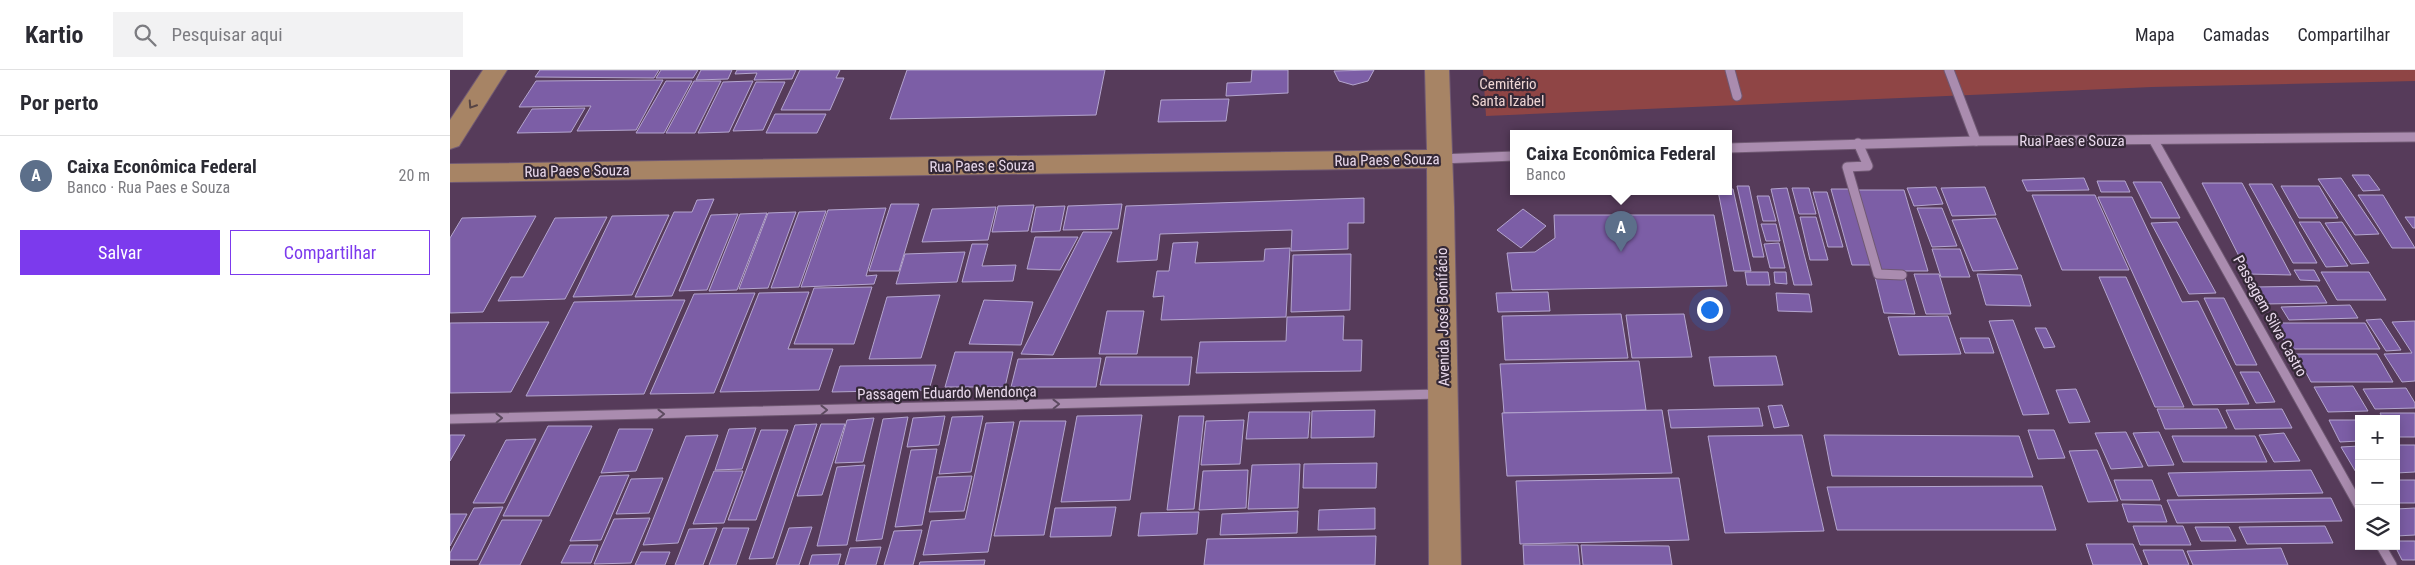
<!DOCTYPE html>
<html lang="pt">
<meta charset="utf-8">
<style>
:root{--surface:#fff;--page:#f2f2f3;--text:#2b2b33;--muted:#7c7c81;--line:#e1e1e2;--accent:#7c3aed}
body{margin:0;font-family:"Roboto Condensed",sans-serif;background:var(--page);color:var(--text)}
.controls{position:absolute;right:15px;bottom:15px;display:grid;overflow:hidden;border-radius:0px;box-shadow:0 2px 12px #0003}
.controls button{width:45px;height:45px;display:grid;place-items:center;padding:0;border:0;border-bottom:1px solid var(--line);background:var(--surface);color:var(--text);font:25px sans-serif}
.you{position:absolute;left:1259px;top:239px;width:18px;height:18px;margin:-12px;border:4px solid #fff;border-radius:50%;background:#1a73e8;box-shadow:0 0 0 8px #1a73e833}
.badge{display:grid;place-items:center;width:32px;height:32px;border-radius:50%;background:var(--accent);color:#fff;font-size:16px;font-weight:700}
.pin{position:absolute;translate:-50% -41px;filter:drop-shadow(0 1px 2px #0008)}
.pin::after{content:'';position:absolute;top:26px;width:18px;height:15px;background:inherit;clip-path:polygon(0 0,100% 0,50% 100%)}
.popup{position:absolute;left:1060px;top:60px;width:222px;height:65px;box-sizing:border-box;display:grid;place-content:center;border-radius:0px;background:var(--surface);filter:drop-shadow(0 1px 4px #0005);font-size:16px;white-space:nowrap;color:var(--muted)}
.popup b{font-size:19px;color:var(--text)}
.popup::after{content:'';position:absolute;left:50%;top:100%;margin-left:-10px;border:10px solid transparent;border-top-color:var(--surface)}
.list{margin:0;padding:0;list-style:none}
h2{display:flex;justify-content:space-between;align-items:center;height:65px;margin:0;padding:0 20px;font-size:21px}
h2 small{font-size:16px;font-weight:400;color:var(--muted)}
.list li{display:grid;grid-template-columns:32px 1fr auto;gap:15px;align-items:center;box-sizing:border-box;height:80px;padding:0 20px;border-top:1px solid var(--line)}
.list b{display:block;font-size:19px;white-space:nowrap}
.list p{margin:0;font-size:16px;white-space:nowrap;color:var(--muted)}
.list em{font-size:16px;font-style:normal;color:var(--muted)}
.actions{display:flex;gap:10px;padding:15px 20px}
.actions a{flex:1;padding:11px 0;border:1px solid var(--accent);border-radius:0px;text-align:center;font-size:18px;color:var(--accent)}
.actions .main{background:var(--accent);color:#fff}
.icon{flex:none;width:28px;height:28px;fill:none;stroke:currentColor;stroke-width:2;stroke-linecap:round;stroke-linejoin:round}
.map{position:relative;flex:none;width:1965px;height:495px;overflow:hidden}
header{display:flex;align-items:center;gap:30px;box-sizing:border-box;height:70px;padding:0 25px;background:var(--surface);border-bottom:1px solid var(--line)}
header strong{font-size:24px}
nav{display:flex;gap:28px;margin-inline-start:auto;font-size:18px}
.search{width:350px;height:45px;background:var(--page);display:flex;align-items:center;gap:12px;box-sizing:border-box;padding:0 18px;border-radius:0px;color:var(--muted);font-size:19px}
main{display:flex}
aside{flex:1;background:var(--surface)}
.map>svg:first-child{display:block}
.green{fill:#8f4545}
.building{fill:#7c5ea6;stroke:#b4a5ce}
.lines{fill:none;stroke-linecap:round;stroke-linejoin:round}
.minor-casing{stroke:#705973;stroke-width:11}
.major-casing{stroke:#705973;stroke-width:2}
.minor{stroke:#aa8caf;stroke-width:9}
.major{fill:#a78465;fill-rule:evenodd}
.oneway{stroke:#564444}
.oneway2{stroke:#5d4b60}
.labels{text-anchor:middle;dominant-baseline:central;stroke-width:4.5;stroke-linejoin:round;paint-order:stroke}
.park-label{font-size:15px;fill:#eed5d3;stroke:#342836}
.street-label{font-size:15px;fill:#eadaed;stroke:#342836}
</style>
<header>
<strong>Kartio</strong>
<div class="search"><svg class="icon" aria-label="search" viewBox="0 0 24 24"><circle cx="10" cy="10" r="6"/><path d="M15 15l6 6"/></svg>Pesquisar aqui</div>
<nav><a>Mapa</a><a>Camadas</a><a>Compartilhar</a></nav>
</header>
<main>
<aside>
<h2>Por perto<small></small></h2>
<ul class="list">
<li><span class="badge" style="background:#5c6f8a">A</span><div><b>Caixa Econômica Federal</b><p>Banco · Rua Paes e Souza</p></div><em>20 m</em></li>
</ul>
<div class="actions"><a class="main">Salvar</a><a>Compartilhar</a></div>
</aside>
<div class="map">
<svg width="1965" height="495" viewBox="0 0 1965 495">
<rect width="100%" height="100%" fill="#563b5a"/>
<!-- green -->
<polygon class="green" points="1033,0 1965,0 1965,11 1702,17 1036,46"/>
<!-- building -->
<g class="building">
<polygon points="90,0 209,0 204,8 85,7"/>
<polygon points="211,0 248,0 243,8 206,8"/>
<polygon points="251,0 282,0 278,9 246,10"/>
<polygon points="287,0 346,0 342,9 304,10 307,3 285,4"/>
<polygon points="350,0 390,0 386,8 394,8 380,40 331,40"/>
<polygon points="457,0 655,0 646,45 440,49"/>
<polygon points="802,0 838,0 838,23 776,26 777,13 801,12"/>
<polygon points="924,0 918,11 903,15 889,11 884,1"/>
<polygon points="213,10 186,60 127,61 141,36 69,37 86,11"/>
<polygon points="216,11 242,11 214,63 186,63"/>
<polygon points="244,11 271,11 245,63 216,63"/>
<polygon points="303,11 279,62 248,63 273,12"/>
<polygon points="306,12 335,12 313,60 283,61"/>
<polygon points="779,29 776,51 708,52 711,30"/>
<polygon points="135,38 121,62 67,63 82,39"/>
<polygon points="325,44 376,44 367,63 316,63"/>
<polygon points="1902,105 1919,105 1930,120 1913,121"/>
<polygon points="1634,108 1639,120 1577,121 1572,110"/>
<polygon points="1891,108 1929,164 1905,165 1868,109"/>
<polygon points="1647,111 1675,111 1680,122 1651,122"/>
<polygon points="1683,112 1711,112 1730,148 1701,148"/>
<polygon points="1752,113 1792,113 1841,205 1798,204"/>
<polygon points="1799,114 1822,114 1867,193 1843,193"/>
<polygon points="1287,116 1299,116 1314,187 1303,187"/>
<polygon points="1831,116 1869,116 1888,148 1849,148"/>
<polygon points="1486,117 1493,134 1464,136 1457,118"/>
<polygon points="1535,117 1546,145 1502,146 1491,118"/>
<polygon points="1337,118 1362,215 1344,215 1321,119"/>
<polygon points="1342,118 1359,118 1366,144 1349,144"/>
<polygon points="1278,119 1283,119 1301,201 1284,201 1268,121 1278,121"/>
<polygon points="1381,119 1401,119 1423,195 1402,195"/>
<polygon points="1407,120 1454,120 1478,201 1429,201"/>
<polygon points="1363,122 1377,122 1393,177 1378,177"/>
<polygon points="1582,125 1645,125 1679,200 1612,200"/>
<polygon points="1908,125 1933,125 1965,178 1942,178"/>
<polygon points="1307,126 1319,126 1326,151 1313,151"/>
<polygon points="1648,127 1682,127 1732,232 1748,231 1799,334 1743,335"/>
<polygon points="914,128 914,153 898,153 898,179 841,181 842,160 710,164 707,190 667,192 676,136"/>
<polygon points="264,129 222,226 185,227 224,142 242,142 247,130"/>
<polygon points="441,134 469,134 449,201 419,201"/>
<polygon points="672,134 668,159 613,160 618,136"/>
<polygon points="584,135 578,161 542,162 548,136"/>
<polygon points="615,136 610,161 581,162 586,137"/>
<polygon points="546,137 538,170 472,172 482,139"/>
<polygon points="436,138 416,206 427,205 424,214 351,217 378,140"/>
<polygon points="1467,138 1492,138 1507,176 1482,177"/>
<polygon points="1073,139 1096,156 1071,178 1047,160"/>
<polygon points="376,141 349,217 321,218 349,142"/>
<polygon points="346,142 318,218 289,219 318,143"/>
<polygon points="317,143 287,220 259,221 290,144"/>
<polygon points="288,144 257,220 229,221 261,145"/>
<polygon points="219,145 182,225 123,227 162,146"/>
<polygon points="1104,145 1264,145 1277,216 1062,220 1057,183 1085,182 1105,168"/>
<polygon points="86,146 33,242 0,243 0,168 12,148"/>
<polygon points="157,147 115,229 48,231 61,207 73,207 105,148"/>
<polygon points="1350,147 1366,147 1378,190 1360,190"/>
<polygon points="1955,147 1965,147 1965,158 1963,158"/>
<polygon points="1546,148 1568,199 1523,201 1502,150"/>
<polygon points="1727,152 1766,223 1739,224 1701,153"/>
<polygon points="1849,152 1870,152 1898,196 1876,197"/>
<polygon points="1892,152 1919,193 1901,194 1875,153"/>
<polygon points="1311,154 1326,154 1330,171 1316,171"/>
<polygon points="633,162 662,162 603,285 571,284"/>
<polygon points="585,167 628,167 610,200 577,199"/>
<polygon points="748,172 745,193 814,191 815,179 840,178 836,247 711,250 714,226 703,227 707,201 719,201 723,173"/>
<polygon points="1329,173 1335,198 1320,198 1314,174"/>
<polygon points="522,174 538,174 532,196 566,195 563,211 512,212"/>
<polygon points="1482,179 1510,179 1520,207 1491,207"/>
<polygon points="515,182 507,212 446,214 455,184"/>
<polygon points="901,184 900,240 841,242 843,185"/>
<polygon points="1844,200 1864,200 1870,211 1850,210"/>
<polygon points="1295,202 1318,202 1320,215 1297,215"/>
<polygon points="1324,202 1336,202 1337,214 1325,213"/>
<polygon points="1871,202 1919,202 1936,230 1887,230"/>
<polygon points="1464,204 1489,204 1501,244 1476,244"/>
<polygon points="1527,204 1571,205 1581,236 1536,235"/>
<polygon points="1425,207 1455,208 1465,244 1434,243"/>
<polygon points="1649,207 1676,207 1734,337 1705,337"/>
<polygon points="1867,216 1877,233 1813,234 1804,217"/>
<polygon points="422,217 404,274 344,274 364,218"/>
<polygon points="359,222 338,279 383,279 369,320 270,322 309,223"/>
<polygon points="1098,222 1100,241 1048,242 1046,223"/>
<polygon points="305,223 264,323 200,324 244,224"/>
<polygon points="1326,223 1359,224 1362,242 1328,241"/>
<polygon points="490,225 471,288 419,289 437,227"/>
<polygon points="1754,228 1774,228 1807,295 1786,295"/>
<polygon points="221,230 235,230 194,324 76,326 124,232"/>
<polygon points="534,230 583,232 571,275 519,274"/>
<polygon points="1900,235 1908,248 1839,250 1831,237"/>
<polygon points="657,241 694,241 687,284 649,284"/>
<polygon points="1171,244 1178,288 1055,290 1052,246"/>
<polygon points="1234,244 1242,287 1182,288 1176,245"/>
<polygon points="894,246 893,270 912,270 911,301 746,303 750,272 836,271 837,247"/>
<polygon points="1498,246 1511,284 1449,285 1438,247"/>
<polygon points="1931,249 1951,280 1936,281 1916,250"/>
<polygon points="1563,250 1599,344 1573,345 1539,251"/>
<polygon points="1965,251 1965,311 1952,312 1934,284 1962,283 1942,252"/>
<polygon points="99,252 61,322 0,323 0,253"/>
<polygon points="1825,253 1915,253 1930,279 1838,279"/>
<polygon points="1585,258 1596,258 1605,277 1594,278"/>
<polygon points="1510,268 1539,268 1544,283 1515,283"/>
<polygon points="505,282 563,282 555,317 495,317"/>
<polygon points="1846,284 1927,284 1943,312 1861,312"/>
<polygon points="1326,286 1333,315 1264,316 1259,287"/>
<polygon points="656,287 742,287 739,315 650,315"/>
<polygon points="651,288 646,317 561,317 568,289"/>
<polygon points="1189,291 1196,340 1054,343 1050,294"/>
<polygon points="486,295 479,320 382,322 390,296"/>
<polygon points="1790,302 1809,302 1825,332 1806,333"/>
<polygon points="1903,316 1918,341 1878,342 1864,317"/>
<polygon points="1956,318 1965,333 1965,338 1925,339 1913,319"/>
<polygon points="1626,319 1640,352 1619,353 1606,320"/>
<polygon points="1332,335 1339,356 1324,358 1318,336"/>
<polygon points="1309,338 1313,356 1221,358 1218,340"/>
<polygon points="1707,339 1768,339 1777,358 1715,359"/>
<polygon points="1832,339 1842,358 1785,359 1776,340"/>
<polygon points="925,340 924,367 861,368 862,341"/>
<polygon points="1212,340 1222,403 1057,406 1052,343"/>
<polygon points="799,342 860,342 858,368 796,369"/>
<polygon points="1930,343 1965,343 1965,367 1946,367 1946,349 1933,349"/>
<polygon points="692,345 680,430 611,432 627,346"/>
<polygon points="495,346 489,375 457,377 463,348"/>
<polygon points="533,346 521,402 489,404 502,347"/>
<polygon points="729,346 754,346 744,439 717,440"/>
<polygon points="458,347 432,469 406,471 433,349"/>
<polygon points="424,348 413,392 385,393 397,350"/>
<polygon points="794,350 790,394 751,395 756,351"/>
<polygon points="1879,350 1909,350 1909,371 1890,372"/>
<polygon points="570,351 616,351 594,465 544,466"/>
<polygon points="564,352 538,482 473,485 481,451 515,449 536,353"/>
<polygon points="367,354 323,488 299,489 345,355"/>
<polygon points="371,354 395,354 372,425 347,426"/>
<polygon points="98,356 142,356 99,446 53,446"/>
<polygon points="306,358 292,399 265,400 279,359"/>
<polygon points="169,359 203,359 186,401 151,403"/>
<polygon points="311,360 338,360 306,450 278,450"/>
<polygon points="1578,360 1604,360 1615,388 1588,389"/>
<polygon points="1676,362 1693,397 1661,399 1645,363"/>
<polygon points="1709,362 1724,395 1698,396 1683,363"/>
<polygon points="1834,363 1850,391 1824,392 1809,365"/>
<polygon points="0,365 15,365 0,391"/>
<polygon points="268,365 228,473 193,475 236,366"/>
<polygon points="1352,365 1374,461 1275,463 1258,366"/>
<polygon points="1374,365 1569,366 1583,407 1382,406"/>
<polygon points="1722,366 1805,366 1817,392 1733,392"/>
<polygon points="86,369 54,433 23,433 56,370"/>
<polygon points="1946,375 1965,375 1965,402 1946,403"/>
<polygon points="1909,376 1909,404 1907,404 1891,377"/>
<polygon points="487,379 472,455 445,457 461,380"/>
<polygon points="1647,380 1668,431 1638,432 1619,381"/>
<polygon points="927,393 926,418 853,418 854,394"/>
<polygon points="850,394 848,438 798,439 802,395"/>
<polygon points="415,395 397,475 367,476 387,397"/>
<polygon points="798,400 796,438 749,440 753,401"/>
<polygon points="1861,400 1873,423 1728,426 1718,403"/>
<polygon points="264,401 293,401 274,453 243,454"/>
<polygon points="179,405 151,470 120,471 150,406"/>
<polygon points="522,406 514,441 479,442 487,407"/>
<polygon points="213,408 199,443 166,444 181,409"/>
<polygon points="1229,408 1239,470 1070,474 1066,411"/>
<polygon points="1664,410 1702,410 1710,430 1671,430"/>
<polygon points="1946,410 1965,410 1965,433 1949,433 1946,429"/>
<polygon points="1592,416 1606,460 1387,460 1377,417"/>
<polygon points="1881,428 1892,451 1727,453 1717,430"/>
<polygon points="1672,434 1711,435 1717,452 1678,452"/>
<polygon points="53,437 27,490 0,490 0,483 24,438"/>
<polygon points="666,437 661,466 600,467 605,438"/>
<polygon points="925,438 925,459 868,460 869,440"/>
<polygon points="1965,438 1965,465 1946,466 1946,439"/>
<polygon points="848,441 847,463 770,465 772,444"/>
<polygon points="749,442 747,464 688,466 691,443"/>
<polygon points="0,444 17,444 0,476"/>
<polygon points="200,448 181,493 144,494 164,449"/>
<polygon points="52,450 92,450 70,495 29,495"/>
<polygon points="1683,456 1733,456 1741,475 1690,475"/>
<polygon points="1875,456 1883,473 1797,474 1789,457"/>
<polygon points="362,457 349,495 326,495 339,458"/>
<polygon points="1745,457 1779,457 1786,471 1751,471"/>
<polygon points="267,458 253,495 225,495 239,459"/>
<polygon points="273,458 299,458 286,495 259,495"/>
<polygon points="472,460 463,495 434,495 444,461"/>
<polygon points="926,466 925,495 754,495 757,469"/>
<polygon points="1946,471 1965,471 1965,490 1952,490 1945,476"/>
<polygon points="1636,474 1683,474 1692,495 1643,495"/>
<polygon points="120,475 148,475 141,493 111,493"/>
<polygon points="1073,475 1128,475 1130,495 1074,495"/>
<polygon points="1131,475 1219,476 1222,495 1133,495"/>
<polygon points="431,477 426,495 395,495 400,478"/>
<polygon points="1831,478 1838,495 1743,495 1737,481"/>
<polygon points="1693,480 1733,480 1739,495 1699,495"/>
<polygon points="191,482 220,482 215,495 185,495"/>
<polygon points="391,484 388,495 359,495 362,485"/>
<polygon points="535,490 534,495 469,495 470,492"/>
</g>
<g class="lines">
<defs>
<g id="minor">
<polyline points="1280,0 1287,26"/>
<polyline points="1499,0 1526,71"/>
<polyline points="1704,71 1909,436"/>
<polyline points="1408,73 1418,96 1397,97 1428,204 1452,205"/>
<polyline points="1278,78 1526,71 1965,67"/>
<polyline points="991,89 1064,86"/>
<polyline points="0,349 989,324"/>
<polyline points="1931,476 1942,495"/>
</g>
<g id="major">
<polygon points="33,0 57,0 9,76 0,79 0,50"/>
<polygon points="975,0 999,0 1004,137 1011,495 979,495 977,98 0,112 0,94 977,80"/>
</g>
</defs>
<!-- minor casing -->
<use href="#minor" class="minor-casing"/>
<!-- major casing -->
<use href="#major" class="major-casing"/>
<!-- minor -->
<use href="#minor" class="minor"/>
<!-- major -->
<use href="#major" class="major"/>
</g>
<!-- one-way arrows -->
<defs><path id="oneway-chevron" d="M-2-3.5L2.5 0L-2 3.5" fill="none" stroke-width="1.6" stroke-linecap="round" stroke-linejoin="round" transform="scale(1.25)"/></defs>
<use class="oneway" href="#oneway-chevron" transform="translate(22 35) rotate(123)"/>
<g class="oneway2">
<use href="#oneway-chevron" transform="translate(606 334) rotate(-1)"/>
<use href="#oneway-chevron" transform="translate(374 340) rotate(-1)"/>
<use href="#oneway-chevron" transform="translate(211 344) rotate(-1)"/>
<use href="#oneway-chevron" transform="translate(49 348) rotate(-1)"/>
</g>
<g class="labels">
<!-- park labels -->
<g class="park-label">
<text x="1058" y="14">Cemitério<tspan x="1058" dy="17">Santa Izabel</tspan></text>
</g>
<!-- street labels -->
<g class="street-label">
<text x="1622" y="71">Rua Paes e Souza</text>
<text transform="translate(937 90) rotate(-1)">Rua Paes e Souza</text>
<text transform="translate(532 96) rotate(-1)">Rua Paes e Souza</text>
<text transform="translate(127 101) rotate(-1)">Rua Paes e Souza</text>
<text transform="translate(1820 246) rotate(61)">Passagem Silva Castro</text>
<text transform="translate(993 247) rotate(-91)">Avenida José Bonifácio</text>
<text transform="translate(497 323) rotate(-1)">Passagem Eduardo Mendonça</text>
</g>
</g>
</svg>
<div class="controls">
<button>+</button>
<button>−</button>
<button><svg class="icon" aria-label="layers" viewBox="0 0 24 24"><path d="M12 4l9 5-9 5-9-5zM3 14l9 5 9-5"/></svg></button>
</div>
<div class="you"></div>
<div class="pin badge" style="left:1171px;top:182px;background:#5c6f8a">A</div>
<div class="popup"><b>Caixa Econômica Federal</b>Banco</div>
</div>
</main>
